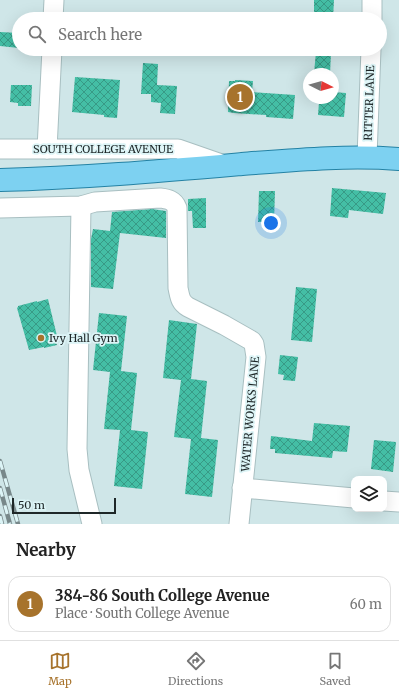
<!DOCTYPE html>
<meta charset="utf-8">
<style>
:root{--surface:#fff;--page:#f2f2f2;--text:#222;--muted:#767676;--line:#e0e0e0;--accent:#a7732c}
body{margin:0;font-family:Merriweather,serif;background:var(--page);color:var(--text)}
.controls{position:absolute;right:12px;bottom:12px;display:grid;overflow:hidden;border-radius:8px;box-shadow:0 4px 16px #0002}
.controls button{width:36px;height:36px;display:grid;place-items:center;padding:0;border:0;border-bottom:1px solid var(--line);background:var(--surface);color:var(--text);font:20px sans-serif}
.compass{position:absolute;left:303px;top:68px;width:36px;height:36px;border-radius:50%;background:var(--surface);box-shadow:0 4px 16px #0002;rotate:96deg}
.scale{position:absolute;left:12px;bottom:10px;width:104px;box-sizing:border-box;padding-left:4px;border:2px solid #1e2728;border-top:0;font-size:11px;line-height:14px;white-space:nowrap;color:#1e2728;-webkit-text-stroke:3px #dcf4f6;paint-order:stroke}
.you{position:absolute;left:271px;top:223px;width:14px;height:14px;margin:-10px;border:3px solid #fff;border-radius:50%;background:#1a73e8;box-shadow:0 0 0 6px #1a73e833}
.badge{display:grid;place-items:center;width:26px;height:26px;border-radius:50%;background:var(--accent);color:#fff;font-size:13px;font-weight:700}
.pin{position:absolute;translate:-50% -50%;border:2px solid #fff;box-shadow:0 1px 4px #0006}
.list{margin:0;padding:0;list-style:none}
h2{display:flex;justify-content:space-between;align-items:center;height:52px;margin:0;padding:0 16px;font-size:17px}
h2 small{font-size:13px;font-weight:400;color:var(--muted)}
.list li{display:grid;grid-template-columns:26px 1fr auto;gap:12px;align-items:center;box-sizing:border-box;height:56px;margin:0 8px 8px;padding:0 8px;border:1px solid var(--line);border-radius:12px}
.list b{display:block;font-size:15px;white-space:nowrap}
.list p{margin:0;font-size:13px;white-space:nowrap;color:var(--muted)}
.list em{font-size:13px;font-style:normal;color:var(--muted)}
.icon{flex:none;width:22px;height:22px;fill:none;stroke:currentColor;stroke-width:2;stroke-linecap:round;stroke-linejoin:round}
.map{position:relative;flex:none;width:399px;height:524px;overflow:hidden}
.search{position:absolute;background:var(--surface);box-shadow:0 4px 16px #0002;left:12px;right:12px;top:12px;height:44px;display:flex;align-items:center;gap:10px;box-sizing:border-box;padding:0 14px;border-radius:22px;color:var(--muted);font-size:15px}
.sheet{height:116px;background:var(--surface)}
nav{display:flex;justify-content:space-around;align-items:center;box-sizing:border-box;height:56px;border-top:1px solid var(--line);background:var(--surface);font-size:11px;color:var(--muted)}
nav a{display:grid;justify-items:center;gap:2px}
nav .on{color:var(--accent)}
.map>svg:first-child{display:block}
.building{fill:url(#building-cross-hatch)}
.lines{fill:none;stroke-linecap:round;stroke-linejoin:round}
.minor-casing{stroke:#a8bfc1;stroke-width:21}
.major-casing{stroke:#2482a4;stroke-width:24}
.minor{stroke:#fff;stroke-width:19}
.major{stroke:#7dd1f1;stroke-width:22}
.rail-casing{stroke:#78888a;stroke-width:4.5}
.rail{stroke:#dcf4f6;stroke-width:3;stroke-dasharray:9;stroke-linecap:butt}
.poi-dot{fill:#a7732c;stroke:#dcf4f6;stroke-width:1.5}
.labels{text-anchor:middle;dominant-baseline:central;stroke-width:3.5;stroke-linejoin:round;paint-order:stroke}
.street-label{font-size:11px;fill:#1e2728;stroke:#dcf4f6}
.poi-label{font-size:11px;fill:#1e2728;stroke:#dcf4f6;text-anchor:start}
</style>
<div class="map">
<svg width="399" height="524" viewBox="0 0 399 524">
<defs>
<pattern id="building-cross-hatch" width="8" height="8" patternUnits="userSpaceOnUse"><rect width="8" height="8" fill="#44bea5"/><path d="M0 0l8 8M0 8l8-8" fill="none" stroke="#389a86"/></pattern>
</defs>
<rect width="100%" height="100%" fill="#cfe6e8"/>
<!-- building -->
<g class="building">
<polygon points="314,0 334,0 333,19 314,19"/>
<polygon points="0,32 19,33 19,48 0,46"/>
<polygon points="316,52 331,53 330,74 314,73"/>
<polygon points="143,63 158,64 157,85 177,86 175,114 160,113 161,103 151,102 151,94 141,94"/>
<polygon points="75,77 120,80 117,118 104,117 104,115 72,112"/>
<polygon points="235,80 253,81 252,92 295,95 293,119 266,117 266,115 234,113 228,112 229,81 235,81"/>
<polygon points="11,85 32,85 31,106 18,106 18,103 10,102"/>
<polygon points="333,92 346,93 344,117 318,115 319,102 328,103 328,98 333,98"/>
<polygon points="332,188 386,193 383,214 349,210 348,218 330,216"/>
<polygon points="259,191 275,191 274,222 258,222"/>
<polygon points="206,198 206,228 193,228 192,211 188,211 188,199"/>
<polygon points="152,209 166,211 166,238 120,233 113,289 91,287 91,239 93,229 110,231 112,212"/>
<polygon points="296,287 317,289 312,342 291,340"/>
<polygon points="48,299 58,340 57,340 57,342 56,342 57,345 44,348 44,347 29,350 17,308 18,307 18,306 37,301 37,302"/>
<polygon points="99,313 127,316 121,371 137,373 131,430 148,432 142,489 114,486 120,430 104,429 110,372 93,370"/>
<polygon points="169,320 197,324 191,379 207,381 201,438 218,440 212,497 185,494 191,439 174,437 181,380 163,378"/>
<polygon points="280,355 298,357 295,381 283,380 284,375 278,374"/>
<polygon points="314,423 350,426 347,452 333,451 332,458 275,453 275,449 270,449 271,436 312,441"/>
<polygon points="374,440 396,442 393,472 371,469"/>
</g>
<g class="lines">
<defs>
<g id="minor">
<polyline points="372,0 372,19"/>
<polyline points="53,19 54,0"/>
<polyline points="0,149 178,149 224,165"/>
<polyline points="47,149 52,49"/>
<polyline points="367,157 371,49"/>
<polyline points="81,206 77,449 79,470 92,524"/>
<path d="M 0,208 L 81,206 L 95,202 L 160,198 C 168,199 174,200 177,208 L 178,288 C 180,297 180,302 188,307 L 224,325 L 252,341 L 254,344 L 256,357 L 239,524"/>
<polyline points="242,488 354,498"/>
<polyline points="384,501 399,502"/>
</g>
<path id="major" d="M 0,180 C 81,178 161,171 242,164 C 294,160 346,155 399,159"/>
</defs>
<!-- minor casing -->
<use href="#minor" class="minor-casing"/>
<!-- major casing -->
<use href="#major" class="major-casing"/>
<!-- minor -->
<use href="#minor" class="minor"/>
<!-- major -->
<use href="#major" class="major"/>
<defs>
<g id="rail">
<polyline points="0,461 18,524"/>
<polyline points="0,488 10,524"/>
<polyline points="0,516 2,524"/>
</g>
</defs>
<!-- rail casing -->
<use href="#rail" class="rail-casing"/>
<!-- rail -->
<use href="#rail" class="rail"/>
</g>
<!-- markers -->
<circle class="poi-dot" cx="41" cy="338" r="4"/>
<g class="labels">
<!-- street labels -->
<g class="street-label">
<text transform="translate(369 103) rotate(-88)">RITTER LANE</text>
<text x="103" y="149">SOUTH COLLEGE AVENUE</text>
<text transform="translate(250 414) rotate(-85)">WATER WORKS LANE</text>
</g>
<!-- poi labels -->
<g class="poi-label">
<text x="49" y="338">Ivy Hall Gym</text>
</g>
</g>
</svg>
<div class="controls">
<button><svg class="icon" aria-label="layers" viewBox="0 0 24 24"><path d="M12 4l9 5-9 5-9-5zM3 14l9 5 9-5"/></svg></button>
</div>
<svg class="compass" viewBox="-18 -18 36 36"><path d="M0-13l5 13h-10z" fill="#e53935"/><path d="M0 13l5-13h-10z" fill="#767676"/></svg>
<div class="scale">50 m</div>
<div class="you"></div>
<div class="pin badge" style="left:240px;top:97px">1</div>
<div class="search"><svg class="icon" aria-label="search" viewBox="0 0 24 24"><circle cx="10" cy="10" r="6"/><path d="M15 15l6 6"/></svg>Search here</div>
</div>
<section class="sheet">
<h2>Nearby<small></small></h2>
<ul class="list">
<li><span class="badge">1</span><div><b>384-86 South College Avenue</b><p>Place · South College Avenue</p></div><em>60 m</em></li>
</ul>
</section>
<nav>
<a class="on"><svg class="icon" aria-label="map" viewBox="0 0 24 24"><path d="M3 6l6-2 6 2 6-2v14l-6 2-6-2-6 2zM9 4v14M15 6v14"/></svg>Map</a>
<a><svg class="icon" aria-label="directions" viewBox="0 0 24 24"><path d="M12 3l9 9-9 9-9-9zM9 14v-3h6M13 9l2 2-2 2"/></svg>Directions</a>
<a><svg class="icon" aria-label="saved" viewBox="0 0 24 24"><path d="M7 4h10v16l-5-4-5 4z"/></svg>Saved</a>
</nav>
